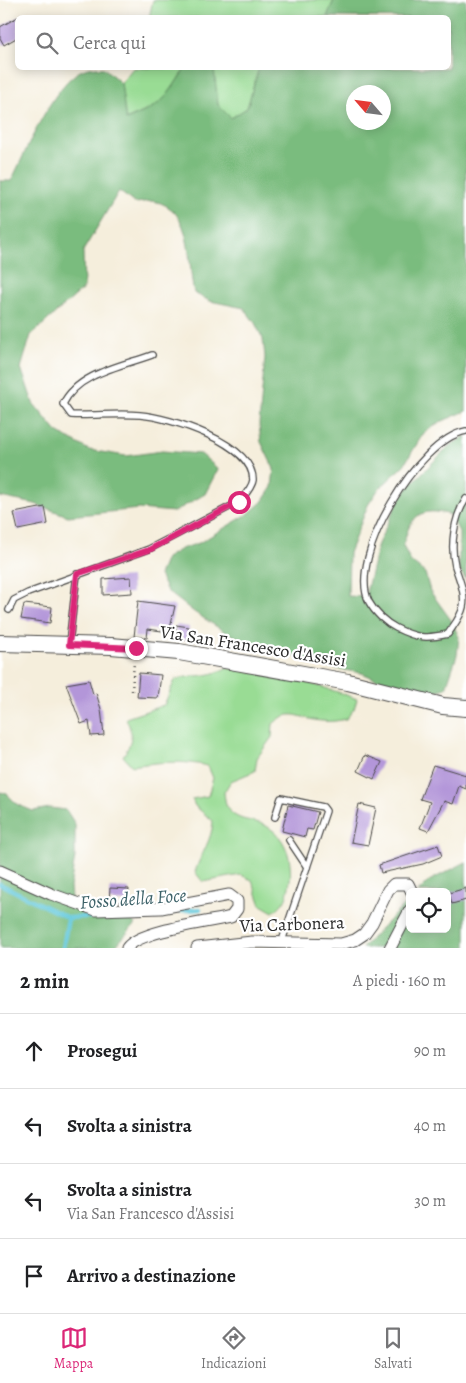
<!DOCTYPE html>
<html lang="it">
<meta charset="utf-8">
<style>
:root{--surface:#fff;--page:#f6f6f6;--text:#202124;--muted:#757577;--line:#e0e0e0;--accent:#db2777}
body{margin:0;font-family:Alegreya,serif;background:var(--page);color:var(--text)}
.controls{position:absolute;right:15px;bottom:15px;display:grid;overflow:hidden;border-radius:8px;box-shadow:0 2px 12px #0003}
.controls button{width:45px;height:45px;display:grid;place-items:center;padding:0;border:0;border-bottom:1px solid var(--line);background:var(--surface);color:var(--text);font:25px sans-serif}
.compass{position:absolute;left:346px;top:85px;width:45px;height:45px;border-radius:50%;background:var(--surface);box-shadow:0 2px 12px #0003;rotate:298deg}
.stop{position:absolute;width:15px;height:15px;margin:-11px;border:4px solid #db2777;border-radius:50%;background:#fff}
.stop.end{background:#db2777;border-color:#fff;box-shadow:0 1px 5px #0008}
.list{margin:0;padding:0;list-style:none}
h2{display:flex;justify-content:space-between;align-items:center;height:65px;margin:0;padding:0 20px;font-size:21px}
h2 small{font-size:16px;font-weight:400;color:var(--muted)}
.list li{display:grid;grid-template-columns:32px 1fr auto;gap:15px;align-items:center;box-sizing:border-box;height:75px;padding:0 20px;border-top:1px solid var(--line)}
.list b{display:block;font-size:19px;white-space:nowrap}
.list p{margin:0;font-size:16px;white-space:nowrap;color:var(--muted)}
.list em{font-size:16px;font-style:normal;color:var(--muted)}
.icon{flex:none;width:28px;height:28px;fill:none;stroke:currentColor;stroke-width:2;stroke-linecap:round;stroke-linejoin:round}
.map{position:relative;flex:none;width:466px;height:948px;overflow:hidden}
.search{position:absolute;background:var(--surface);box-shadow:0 2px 12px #0003;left:15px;right:15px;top:15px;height:55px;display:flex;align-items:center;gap:12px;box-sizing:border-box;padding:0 18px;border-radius:8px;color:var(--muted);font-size:19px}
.sheet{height:365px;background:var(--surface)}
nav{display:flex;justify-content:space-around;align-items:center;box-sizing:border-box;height:70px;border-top:1px solid var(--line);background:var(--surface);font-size:14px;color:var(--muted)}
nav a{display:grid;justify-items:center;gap:2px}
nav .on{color:var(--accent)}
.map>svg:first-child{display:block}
.green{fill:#99dc94;stroke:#628460}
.forest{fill:#7abc7e;stroke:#527454;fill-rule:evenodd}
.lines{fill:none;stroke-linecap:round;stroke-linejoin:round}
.stream{stroke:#5fc7db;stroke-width:4.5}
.building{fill:#b396d9}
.service-casing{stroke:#494846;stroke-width:8}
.minor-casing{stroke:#494846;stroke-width:13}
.secondary-casing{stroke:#494846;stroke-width:18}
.path{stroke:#494846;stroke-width:2.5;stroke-dasharray:1 4;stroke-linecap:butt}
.service{stroke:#fff;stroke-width:5.5}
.minor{stroke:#fff;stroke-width:11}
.secondary{stroke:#fff;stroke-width:16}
.route{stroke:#db2777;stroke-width:6}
.labels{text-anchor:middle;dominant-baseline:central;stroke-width:4.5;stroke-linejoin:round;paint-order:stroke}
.street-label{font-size:18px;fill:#2b2b2b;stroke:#fff}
.water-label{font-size:19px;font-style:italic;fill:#3d6269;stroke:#fff}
</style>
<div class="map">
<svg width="466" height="948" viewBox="0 0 466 948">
<rect width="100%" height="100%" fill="#fff"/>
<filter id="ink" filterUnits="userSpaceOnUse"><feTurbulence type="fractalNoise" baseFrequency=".02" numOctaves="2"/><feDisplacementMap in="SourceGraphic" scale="10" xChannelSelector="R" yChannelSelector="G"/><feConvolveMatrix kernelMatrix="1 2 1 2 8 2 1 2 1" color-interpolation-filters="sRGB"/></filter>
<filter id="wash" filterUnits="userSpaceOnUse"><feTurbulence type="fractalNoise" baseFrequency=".0096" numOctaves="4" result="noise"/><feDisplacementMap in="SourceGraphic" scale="20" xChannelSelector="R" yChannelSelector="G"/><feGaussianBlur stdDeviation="1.12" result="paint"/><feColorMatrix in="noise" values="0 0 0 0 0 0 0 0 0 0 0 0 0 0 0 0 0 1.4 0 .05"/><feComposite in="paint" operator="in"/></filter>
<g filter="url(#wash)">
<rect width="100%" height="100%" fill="#f5eedc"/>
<!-- green -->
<g class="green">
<polygon points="153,0 334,0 327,17 149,18"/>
<path d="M 133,68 L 185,68 C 164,102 163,104 125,120 L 121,83 Z"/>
<polygon points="213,68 261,68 258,71 247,108 231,118 218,105"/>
<path d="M 226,668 C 271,674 314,682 357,699 L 354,709 L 346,719 C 338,721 330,722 322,721 C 300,720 292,706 273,724 L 272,737 L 257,758 L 255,771 L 231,781 L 224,792 C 225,801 226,810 234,815 C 242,820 248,820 256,822 C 283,829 293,856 290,880 C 288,895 286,903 273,912 L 261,905 L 252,880 L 241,875 L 203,882 L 195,872 C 201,853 212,841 213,821 L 195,806 L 192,799 L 208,796 L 213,778 L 208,766 C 183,760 157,762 132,766 L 123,756 C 133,742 133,733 126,718 L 164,705 L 175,680 C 193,673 207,679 226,668 Z"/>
</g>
<!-- forest -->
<g class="forest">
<path d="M 334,0 L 466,0 L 466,411 L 438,423 L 423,434 L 404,465 L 378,490 L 368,505 L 349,553 L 348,596 L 365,597 L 378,544 L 398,501 L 409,486 L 449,446 L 466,436 L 466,580 L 459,569 L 459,532 L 451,515 C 420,506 410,516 403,546 L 411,562 L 425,573 L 430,591 L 451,620 L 459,637 L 457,655 L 446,688 L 429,693 L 378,680 L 362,673 L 309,664 L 293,655 L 258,646 L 225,632 L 194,612 L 167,591 L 159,575 L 166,558 L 181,549 L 199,543 L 248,514 L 262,502 L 272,487 L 274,469 L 261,442 L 259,424 L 265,357 L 263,339 L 255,323 L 244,308 L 210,301 L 194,293 C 187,264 195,208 153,201 C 147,201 140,203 134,203 L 119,191 L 83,251 L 84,288 L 31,335 L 21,368 L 33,403 L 57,432 L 89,450 L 126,456 L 162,451 L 201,454 L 218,469 L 205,494 L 174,512 L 139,509 L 68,516 L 35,504 L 0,497 L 0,181 L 11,181 C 26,153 56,73 89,68 C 93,67 99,68 104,68 L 121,83 L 126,120 C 163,104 164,102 185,68 L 214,69 L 218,105 L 231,118 L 247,108 L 258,71 L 261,68 L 448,68 L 448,18 L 327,17 ZM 354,92 L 384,92 L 384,122 L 354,122 Z"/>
<polygon points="0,792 6,793 18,805 33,811 50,808 66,810 75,824 75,857 70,887 72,910 94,917 130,919 135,924 114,948 0,948"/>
<polygon points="466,862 466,948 362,948 410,899 410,929 447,929 447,892 418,892 429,881"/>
</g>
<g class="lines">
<!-- stream -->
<g class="stream">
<polyline points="0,884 68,918 119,915"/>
<polyline points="174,911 200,909"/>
<polyline points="63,948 68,918"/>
</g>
</g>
<g id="blocks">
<!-- building -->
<g class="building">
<polygon points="18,17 18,37 4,45 0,38 0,27"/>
<polygon points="45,507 48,524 18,530 14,513"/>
<polygon points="131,577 132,593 103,595 103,579"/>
<polygon points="138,601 175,606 169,632 148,629 147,638 134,637"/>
<polygon points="24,604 52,607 50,623 21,619"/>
<polygon points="176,625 189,627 188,640 175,639"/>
<polygon points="139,673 161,675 158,698 137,697"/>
<polygon points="89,680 93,694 96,693 101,709 104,735 91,736 89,721 81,724 66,684"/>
<polygon points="365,755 382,762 374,779 358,771"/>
<polygon points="433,765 466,775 466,789 459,786 453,804 444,801 428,831 420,828 430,802 420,799"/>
<polygon points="359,804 376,808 368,845 351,842"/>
<polygon points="288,805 318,812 313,830 307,829 305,837 282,831"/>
<polygon points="438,845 442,856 423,864 381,873 379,865"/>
<polygon points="110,888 129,889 128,902 109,901"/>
<polygon points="466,888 466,900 452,904 449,893"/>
</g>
</g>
</g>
<g filter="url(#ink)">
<use href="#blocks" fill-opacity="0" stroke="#494846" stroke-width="1"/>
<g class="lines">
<defs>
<g id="service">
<path d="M 466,431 C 418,440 347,557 369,602 C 375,613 386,623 396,628 C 416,638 426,639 448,634 C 453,626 461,617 463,607 C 466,594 459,579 455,566 C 450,545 454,517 466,499"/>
<path d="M 9,610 L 14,600 L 28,593 L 149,549 L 239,502 C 244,496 252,488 253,480 C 253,443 169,417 140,415 C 117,413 94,416 71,415 L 63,404 C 78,373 122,366 152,355"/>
<polyline points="69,643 77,574"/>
<polyline points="275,817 281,798 323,807 326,811 282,941"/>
<polyline points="289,840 307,867"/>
</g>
<g id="minor">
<path d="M 0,871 L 51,894 L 96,910 L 161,908 L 229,895 L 237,901 L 237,909 L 231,917 C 209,922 138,931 127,948"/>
<polyline points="197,948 252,942 341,944 355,940 364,934 372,923 388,890 394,884 408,884 412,892"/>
<polyline points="390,948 410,910"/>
</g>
<polyline id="secondary" points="0,643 111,646 179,652 348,682 443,706 466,708"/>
</defs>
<!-- service casing -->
<use href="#service" class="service-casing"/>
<!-- minor casing -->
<use href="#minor" class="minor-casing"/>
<!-- secondary casing -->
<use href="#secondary" class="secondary-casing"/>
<!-- path -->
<polyline class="path" points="132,691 134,662"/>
<!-- service -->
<use href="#service" class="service"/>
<!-- minor -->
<use href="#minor" class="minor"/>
<!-- secondary -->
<use href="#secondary" class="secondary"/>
</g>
</g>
<g class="lines" filter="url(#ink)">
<!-- route -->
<polyline class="route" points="136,648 69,645 77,574 149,550 239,502"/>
</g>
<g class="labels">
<!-- street labels -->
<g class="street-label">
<text transform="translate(253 646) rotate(9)">Via San Francesco d'Assisi</text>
<text transform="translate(292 924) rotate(-2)">Via Carbonera</text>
</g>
<!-- water labels -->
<g class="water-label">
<text transform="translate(133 899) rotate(-4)">Fosso della Foce</text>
</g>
</g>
</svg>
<div class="controls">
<button><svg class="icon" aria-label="locate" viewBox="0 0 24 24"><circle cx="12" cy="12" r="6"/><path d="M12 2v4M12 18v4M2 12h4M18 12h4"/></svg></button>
</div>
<svg class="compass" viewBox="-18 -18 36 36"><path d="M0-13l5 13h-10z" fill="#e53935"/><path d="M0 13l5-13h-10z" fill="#757577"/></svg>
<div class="stop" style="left:239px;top:502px"></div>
<div class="stop end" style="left:136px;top:648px"></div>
<div class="search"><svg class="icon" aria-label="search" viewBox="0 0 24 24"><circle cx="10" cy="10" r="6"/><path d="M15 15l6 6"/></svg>Cerca qui</div>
</div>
<section class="sheet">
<h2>2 min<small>A piedi · 160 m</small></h2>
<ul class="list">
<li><svg class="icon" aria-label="ahead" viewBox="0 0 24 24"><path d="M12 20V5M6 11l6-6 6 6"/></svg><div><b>Prosegui</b></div><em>90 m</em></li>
<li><svg class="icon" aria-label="left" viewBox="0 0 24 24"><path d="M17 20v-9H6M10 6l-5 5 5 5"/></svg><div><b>Svolta a sinistra</b></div><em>40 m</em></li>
<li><svg class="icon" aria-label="left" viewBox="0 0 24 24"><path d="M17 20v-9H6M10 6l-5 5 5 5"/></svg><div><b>Svolta a sinistra</b><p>Via San Francesco d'Assisi</p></div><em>30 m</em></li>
<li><svg class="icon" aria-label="arrive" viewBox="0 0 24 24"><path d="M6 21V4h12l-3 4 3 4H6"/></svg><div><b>Arrivo a destinazione</b></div></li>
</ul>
</section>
<nav>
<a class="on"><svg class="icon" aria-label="map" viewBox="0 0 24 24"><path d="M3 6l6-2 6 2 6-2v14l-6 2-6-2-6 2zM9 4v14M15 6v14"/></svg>Mappa</a>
<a><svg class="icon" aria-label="directions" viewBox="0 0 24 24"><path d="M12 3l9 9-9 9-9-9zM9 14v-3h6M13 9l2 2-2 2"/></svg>Indicazioni</a>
<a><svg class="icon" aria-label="saved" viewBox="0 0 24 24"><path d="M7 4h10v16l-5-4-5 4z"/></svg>Salvati</a>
</nav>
